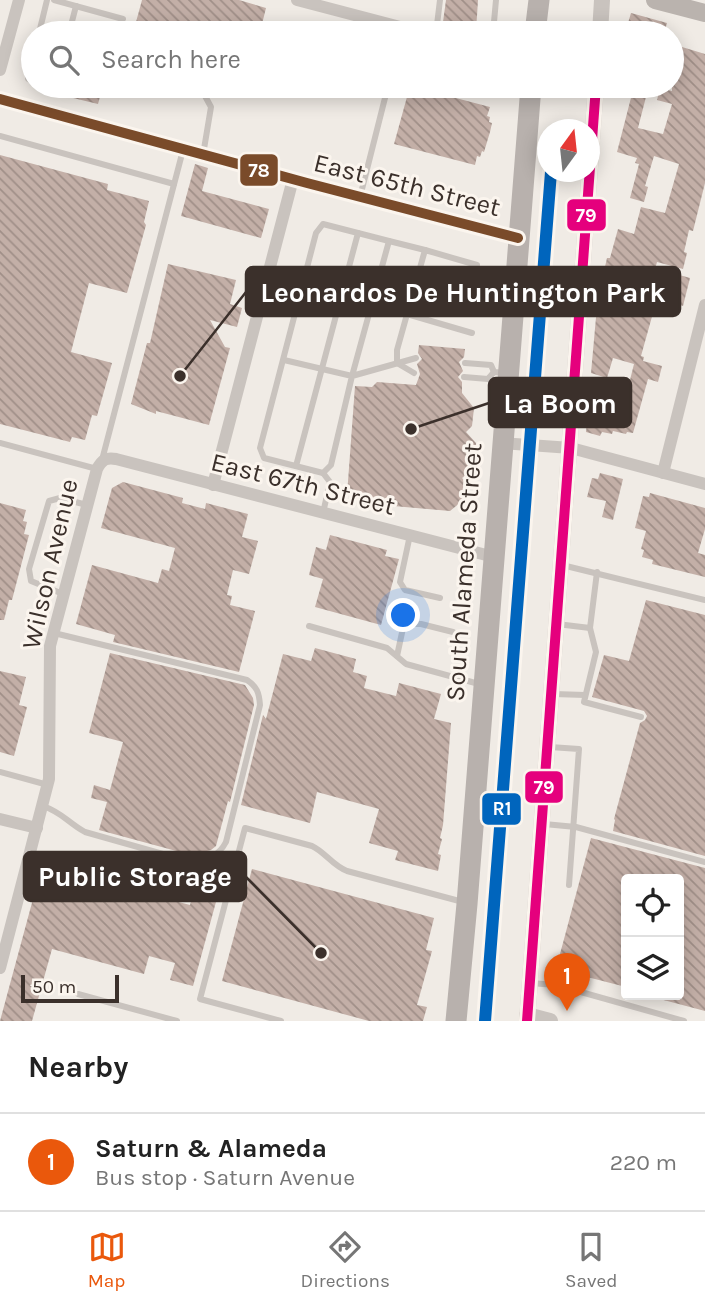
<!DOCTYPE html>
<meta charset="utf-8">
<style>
:root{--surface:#fff;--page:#f2f2f2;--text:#222;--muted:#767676;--line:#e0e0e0;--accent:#ea580c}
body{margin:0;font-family:Karla,sans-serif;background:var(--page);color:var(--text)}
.controls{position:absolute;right:21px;bottom:21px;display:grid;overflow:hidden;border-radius:7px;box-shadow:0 4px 18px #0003}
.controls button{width:63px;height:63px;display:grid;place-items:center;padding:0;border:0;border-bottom:2px solid var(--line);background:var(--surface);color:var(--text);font:35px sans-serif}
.compass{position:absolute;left:537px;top:119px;width:63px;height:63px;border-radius:50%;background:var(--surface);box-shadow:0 4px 18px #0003;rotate:15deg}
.scale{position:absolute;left:21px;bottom:18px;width:98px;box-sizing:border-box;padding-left:7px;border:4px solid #3b302b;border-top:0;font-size:19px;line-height:24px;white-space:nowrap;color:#3b302b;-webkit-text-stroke:5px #fbf5ee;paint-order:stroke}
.you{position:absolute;left:404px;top:616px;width:24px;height:24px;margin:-18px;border:5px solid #fff;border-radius:50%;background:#1a73e8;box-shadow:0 0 0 10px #1a73e833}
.badge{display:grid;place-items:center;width:46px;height:46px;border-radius:50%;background:var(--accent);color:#fff;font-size:23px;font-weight:700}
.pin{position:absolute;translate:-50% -58px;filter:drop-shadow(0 2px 4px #0008)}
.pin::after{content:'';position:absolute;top:37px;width:24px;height:21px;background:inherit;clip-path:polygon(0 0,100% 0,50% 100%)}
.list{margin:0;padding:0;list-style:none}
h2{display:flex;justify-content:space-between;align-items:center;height:91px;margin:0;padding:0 28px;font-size:30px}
h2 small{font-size:23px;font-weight:400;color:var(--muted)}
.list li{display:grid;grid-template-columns:46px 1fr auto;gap:21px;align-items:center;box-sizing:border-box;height:98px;padding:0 28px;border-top:2px solid var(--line)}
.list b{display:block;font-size:26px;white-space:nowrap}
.list p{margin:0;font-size:23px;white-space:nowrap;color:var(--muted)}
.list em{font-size:23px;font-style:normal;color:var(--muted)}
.icon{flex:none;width:38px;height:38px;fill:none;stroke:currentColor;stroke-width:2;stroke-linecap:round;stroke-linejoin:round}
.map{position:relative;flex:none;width:705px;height:1021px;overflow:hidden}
.search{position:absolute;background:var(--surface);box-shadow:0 4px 18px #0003;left:21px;right:21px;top:21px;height:77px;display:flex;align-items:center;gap:18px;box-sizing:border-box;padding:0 24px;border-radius:38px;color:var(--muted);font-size:26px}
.sheet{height:189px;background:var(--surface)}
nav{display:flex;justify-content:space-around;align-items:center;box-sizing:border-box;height:98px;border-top:2px solid var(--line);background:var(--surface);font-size:19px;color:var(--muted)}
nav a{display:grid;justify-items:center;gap:4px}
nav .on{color:var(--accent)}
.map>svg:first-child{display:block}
.building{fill:url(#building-back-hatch)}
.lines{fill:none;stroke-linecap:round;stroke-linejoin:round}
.service{stroke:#c9c3be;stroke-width:6}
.minor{stroke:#c9c3be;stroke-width:12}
.tertiary{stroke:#c9c3be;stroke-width:16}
.secondary{stroke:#bab3ae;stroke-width:18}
.primary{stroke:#b8b1ad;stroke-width:21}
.bus-1-casing{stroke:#fbf5ee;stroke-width:16}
.bus-2-casing{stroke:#fbf5ee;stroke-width:16}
.bus-1{stroke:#7a4b2a;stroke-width:10}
.bus-2{stroke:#e5007d;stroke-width:10}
.rail-1-casing{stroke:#fbf5ee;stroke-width:18}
.rail-1{stroke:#0065bd;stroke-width:12}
.labels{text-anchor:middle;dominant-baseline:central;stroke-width:6;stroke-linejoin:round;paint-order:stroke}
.street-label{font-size:26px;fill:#3b302b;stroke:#fbf5ee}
.leader{fill:none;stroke:#3b302b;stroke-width:2.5}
.callout-dot{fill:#3b302b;stroke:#fbf5ee;stroke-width:2.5}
.callout{fill:#3b302b;stroke:#3b302b;stroke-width:2.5}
.callout-label{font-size:28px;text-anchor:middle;font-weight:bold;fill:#fff}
.line-badge{stroke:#fbf5ee;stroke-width:2.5}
.badge-label{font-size:19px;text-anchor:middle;font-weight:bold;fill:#fff}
</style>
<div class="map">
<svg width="705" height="1021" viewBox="0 0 705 1021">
<defs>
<pattern id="building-back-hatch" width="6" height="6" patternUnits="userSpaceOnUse" patternTransform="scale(1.75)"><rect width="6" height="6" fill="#c3afa7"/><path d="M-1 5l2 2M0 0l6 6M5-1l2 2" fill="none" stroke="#a08f88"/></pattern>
</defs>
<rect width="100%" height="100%" fill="#f0ebe5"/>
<!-- building -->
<g class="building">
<polygon points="142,0 239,0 266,8 261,28 254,27 252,33 133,33"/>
<polygon points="446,0 478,0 476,31 443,22"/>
<polygon points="631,13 667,23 664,33 625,33"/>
<polygon points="672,47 681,50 682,47 705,54 705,183 693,231 689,230 684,252 687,253 683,269 657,262 648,294 664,298 660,314 653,313 641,356 644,357 643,361 662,366 658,382 648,379 633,433 627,432 626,434 613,431 612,434 602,432 600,436 586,432 589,397 617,403 621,390 627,392 634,364 613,358 607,378 591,373 599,284 601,284 607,258 610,258 618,229 634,234 641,207 665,213 679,164 654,156 645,186 648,187 644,202 630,198 639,164 635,163 637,158 617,152 633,90 647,93 638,128 663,134 672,104 657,100 660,88 672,91"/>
<polygon points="72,86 103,86 98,104 69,97"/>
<polygon points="410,86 490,107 487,116 490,117 489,122 492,123 490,132 484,152 482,151 480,157 477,156 475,165 394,144"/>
<polygon points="0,155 108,184 107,190 149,201 144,222 146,225 127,293 89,283 71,352 112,363 97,416 92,415 85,440 72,437 70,442 0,424"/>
<polygon points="195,164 208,168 202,191 269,209 261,238 181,216"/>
<polygon points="168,264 236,280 230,304 242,308 237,327 210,320 225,347 230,348 209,425 156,411 156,414 131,404 147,343 150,343"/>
<polygon points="676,274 690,278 683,306 668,302"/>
<polygon points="419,345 465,349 464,357 459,362 463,371 458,377 462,382 462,393 474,408 472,426 466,432 476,443 474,468 462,478 468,484 467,497 450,511 382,505 380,502 364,501 360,496 347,495 355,386 372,387 377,382 416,385 420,374 417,364 422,359 418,353"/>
<polygon points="600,473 623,479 613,520 602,517 606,501 587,497 592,478 598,479"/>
<polygon points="123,482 183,498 182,503 205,509 206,503 248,514 242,537 258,541 249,574 233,570 227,595 232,596 230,605 255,611 239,672 113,642 115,635 76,624 92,565 158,583 162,569 169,571 175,548 101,528 112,488"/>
<polygon points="650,493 705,508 705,529 698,553 705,555 705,577 652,564 653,560 642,557 644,550 641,549 646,531 635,528 643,496 649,497"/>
<polygon points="0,503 26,510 23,521 27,522 24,534 29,535 12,600 9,600 4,620 0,620"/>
<polygon points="330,535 387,550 385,556 399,559 381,625 315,607 323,579 309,575 316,547 326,550"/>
<polygon points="646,600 705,615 705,856 613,831 615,820 614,819 640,723 645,720 647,716 644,711 592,697 604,655 629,661"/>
<polygon points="315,648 356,659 353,672 367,676 364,688 396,696 399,683 441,694 434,719 451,723 443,825 440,838 442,839 438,854 441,855 438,871 395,860 398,851 369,843 379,809 317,792 310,823 241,805 263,715 266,719 283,654 311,661"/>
<polygon points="110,653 245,685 253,698 254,705 230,802 228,801 216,846 211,850 191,855 99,830 107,802 91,798 94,785 110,790 123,742 89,733"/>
<polygon points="0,671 26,677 19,705 27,707 14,756 0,752"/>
<polygon points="591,838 705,868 705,1011 656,998 656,995 679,995 679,879 626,879 626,987 556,969"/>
<polygon points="74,860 167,886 164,898 190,905 199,873 222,880 193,986 170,980 175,963 149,956 144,974 52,949 32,1021 0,1021 43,862 71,869"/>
<polygon points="252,869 434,918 426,950 432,951 417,1005 427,1007 423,1021 369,1021 222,981"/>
</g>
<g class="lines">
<!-- service -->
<g class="service">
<polyline points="54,0 123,19"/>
<polyline points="39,33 47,0"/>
<polyline points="69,33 76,6"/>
<polyline points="436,33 440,0"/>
<polyline points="493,33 496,0"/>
<polyline points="33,56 28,79 33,81"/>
<polyline points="0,136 174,184"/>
<polyline points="203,155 211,107 205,96"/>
<polyline points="360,197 388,86"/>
<polyline points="389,241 425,250"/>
<polyline points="416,283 473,299"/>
<polyline points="407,314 472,333"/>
<polyline points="284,360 352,376 389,241 323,224 316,233 260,448 264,458 323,473 331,465 352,376 416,358"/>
<polyline points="397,363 397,350 425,250 477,265"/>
<polyline points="397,363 414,373"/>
<polyline points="465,363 491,365 494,372 506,373"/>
<polyline points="464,377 488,379 494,372"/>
<polyline points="0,443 97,469"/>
<polyline points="102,460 183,150"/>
<polyline points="296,466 358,233"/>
<polyline points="323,473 330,482 323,513"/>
<polyline points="410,535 400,582 405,590 440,598"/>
<polyline points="562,565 705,600"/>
<polyline points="63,594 31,581 29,569 49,501 60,498 87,505"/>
<polyline points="557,624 590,628 597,572"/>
<polyline points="309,626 387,648 406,664 479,684"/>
<polyline points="590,628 596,652 584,702 641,717"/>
<polyline points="397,656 403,628 407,624 421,624 453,632"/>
<polyline points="554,694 585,695"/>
<polyline points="550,747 579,749 569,885"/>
<polyline points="0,772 48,785"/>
<path d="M 43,806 C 63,813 67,822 85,832 L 184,860 C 201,862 218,858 226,842 L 260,705 C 259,692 257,687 247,680 L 54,633"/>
<polyline points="544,824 576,827 705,862"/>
<polyline points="530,983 556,985 684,1021"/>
<polyline points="78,994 177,1021"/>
<path d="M 281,1021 L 200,999 L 245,828 L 312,846 C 325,852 333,866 347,871 L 463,902"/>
</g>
<!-- minor -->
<g class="minor">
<polyline points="297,0 423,33"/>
<polyline points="0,70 19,0"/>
<polyline points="0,99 307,183 518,238"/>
<polyline points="502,443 571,448 705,484"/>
<polyline points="663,473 705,305"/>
<polyline points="213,485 293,179"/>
<polyline points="0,819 37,828"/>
<path d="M 0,968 L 49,779 L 50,646 L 97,469 C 102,460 106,457 116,459 L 494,557"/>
</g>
<!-- tertiary -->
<g class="tertiary">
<polyline points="600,33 602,0"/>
<polyline points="527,1015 550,1021"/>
<polyline points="527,1021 596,86"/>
</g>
<!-- secondary -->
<polyline class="secondary" points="655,0 705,13"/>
<!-- primary -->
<g class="primary">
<polyline points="535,33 539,0"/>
<polyline points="456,1021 467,904 531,86"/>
</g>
<defs>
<polyline id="bus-1" points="0,99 307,183 518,238"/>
<polyline id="bus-2" points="527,1021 596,86"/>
</defs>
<!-- bus-1 casing -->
<use href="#bus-1" class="bus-1-casing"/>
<!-- bus-2 casing -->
<use href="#bus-2" class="bus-2-casing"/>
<!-- bus-1 -->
<use href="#bus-1" class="bus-1"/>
<!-- bus-2 -->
<use href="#bus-2" class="bus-2"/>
<defs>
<polyline id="rail-1" points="485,1021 551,172"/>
</defs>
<!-- rail-1 casing -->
<use href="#rail-1" class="rail-1-casing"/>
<!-- rail-1 -->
<use href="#rail-1" class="rail-1"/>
</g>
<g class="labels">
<!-- street labels -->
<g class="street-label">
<text transform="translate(407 185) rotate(14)">East 65th Street</text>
<text transform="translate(303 484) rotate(14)">East 67th Street</text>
<text transform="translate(50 564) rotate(-77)">Wilson Avenue</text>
<text transform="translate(464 572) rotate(-86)">South Alameda Street</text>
</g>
</g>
<!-- callouts -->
<path class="leader" d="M180 376L246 292M411 429L489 403M321 953L246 877"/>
<g class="callout-dot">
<circle cx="180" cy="376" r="7"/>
<circle cx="411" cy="429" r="7"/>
<circle cx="321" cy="953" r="7"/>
</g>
<g class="callout">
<rect x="246" y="267" width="434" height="49" rx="7"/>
<rect x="489" y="378" width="142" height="49" rx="7"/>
<rect x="24" y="852" width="222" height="49" rx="7"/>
</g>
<g class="callout-label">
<text x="463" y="302">Leonardos De Huntington Park</text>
<text x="560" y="413">La Boom</text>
<text x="135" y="886">Public Storage</text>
</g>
<g class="line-badge">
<rect x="239" y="153" width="40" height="34" rx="7" fill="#7a4b2a"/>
<rect x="566" y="198" width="41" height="34" rx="7" fill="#e5007d"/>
<rect x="524" y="770" width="40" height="34" rx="7" fill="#e5007d"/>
<rect x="481" y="792" width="41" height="34" rx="7" fill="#0065bd"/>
</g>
<g class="badge-label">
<text x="259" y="177">78</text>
<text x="586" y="222">79</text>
<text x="544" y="794">79</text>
<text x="502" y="815">R1</text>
</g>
</svg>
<div class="controls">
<button><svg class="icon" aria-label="locate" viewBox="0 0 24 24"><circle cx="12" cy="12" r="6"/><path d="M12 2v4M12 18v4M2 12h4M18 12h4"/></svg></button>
<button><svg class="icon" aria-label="layers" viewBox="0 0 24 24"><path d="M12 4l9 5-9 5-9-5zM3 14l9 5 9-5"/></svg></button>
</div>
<svg class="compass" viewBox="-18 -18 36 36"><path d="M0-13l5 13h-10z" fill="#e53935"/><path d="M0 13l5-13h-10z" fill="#767676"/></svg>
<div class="scale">50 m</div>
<div class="you"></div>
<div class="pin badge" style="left:567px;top:1011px">1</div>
<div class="search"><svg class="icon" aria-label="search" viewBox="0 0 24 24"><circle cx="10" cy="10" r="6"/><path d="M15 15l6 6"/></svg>Search here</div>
</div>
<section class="sheet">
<h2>Nearby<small></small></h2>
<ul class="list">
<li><span class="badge">1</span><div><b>Saturn &amp; Alameda</b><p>Bus stop · Saturn Avenue</p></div><em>220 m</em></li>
</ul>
</section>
<nav>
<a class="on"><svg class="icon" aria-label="map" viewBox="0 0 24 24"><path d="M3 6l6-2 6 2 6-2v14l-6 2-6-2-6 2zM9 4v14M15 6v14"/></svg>Map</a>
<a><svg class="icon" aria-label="directions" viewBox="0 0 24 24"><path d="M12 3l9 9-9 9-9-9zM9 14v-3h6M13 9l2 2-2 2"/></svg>Directions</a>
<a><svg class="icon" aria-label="saved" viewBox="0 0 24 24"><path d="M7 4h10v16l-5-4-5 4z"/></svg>Saved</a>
</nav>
